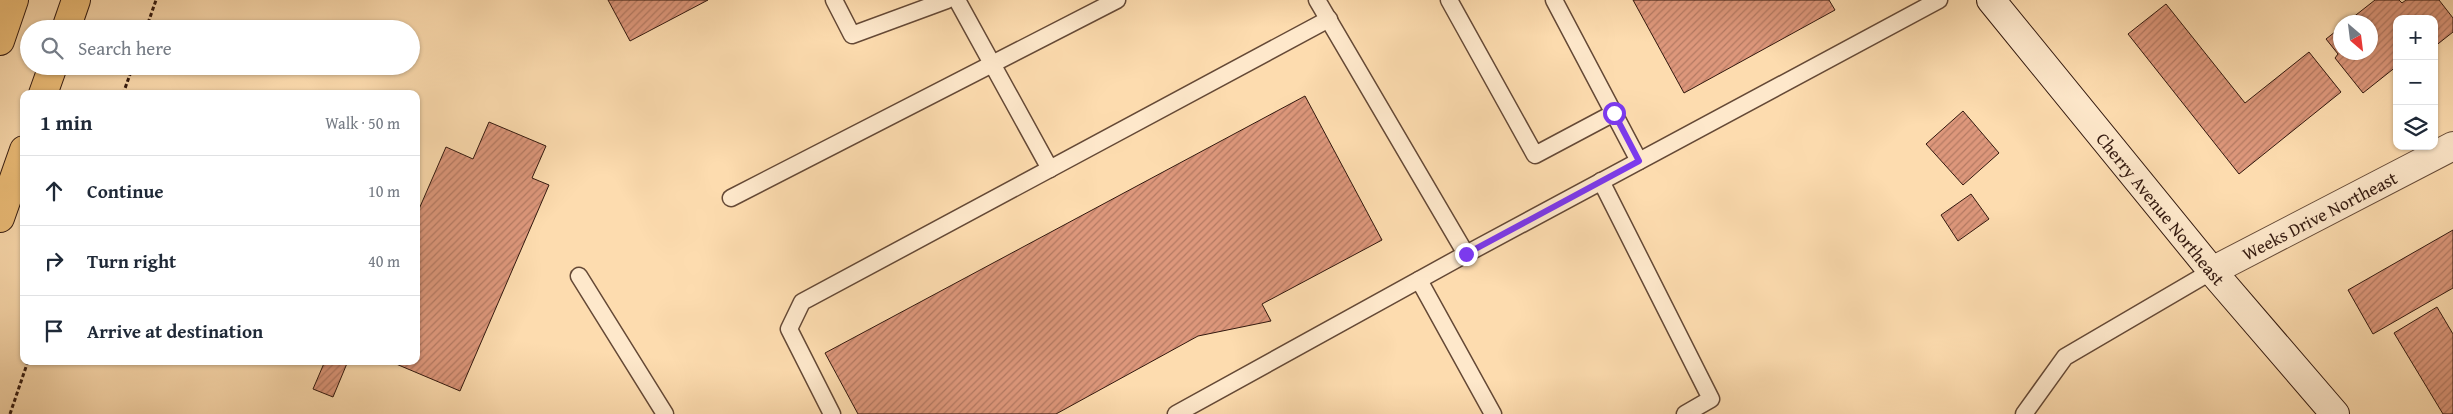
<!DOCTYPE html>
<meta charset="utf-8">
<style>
:root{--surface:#fff;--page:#f6f6f7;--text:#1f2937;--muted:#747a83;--line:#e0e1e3}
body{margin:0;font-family:"Gentium Book Plus",serif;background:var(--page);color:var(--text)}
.controls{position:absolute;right:15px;top:15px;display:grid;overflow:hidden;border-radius:10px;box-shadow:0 1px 4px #0004}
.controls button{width:45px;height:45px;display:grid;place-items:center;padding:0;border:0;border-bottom:1px solid var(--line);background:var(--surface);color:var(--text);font:25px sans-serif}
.compass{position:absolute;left:2333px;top:15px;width:45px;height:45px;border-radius:50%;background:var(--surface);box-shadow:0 1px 4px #0004;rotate:152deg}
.stop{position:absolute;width:15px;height:15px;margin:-11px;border:4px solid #7c3aed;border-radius:50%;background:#fff}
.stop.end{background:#7c3aed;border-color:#fff;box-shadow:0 1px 5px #0008}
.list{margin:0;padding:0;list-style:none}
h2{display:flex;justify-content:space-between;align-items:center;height:65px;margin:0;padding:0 20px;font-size:21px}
h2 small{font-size:16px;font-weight:400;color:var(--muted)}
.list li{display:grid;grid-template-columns:32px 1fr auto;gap:15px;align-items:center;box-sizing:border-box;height:70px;padding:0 20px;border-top:1px solid var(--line)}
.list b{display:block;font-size:19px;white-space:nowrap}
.list em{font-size:16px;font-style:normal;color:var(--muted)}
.icon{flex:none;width:28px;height:28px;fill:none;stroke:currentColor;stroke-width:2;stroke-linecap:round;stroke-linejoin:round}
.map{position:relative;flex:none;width:2453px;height:414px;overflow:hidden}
.search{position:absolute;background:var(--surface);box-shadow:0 1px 4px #0004;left:20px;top:20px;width:400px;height:55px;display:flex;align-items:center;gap:12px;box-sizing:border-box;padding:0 18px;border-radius:28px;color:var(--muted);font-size:19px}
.panel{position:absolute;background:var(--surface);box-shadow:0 1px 4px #0004;left:20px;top:90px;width:400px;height:275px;border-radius:10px}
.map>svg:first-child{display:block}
.building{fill:url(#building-hatch);stroke:#32180e}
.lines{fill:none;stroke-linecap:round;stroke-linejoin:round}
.lane-casing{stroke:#654936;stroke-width:19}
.street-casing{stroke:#654936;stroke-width:30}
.secondary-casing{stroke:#32180e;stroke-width:30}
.highway-casing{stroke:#32180e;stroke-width:30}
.path{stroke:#32180e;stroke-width:3;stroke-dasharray:4 2.5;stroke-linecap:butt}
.lane{stroke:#fee8cb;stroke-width:16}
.street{stroke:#fee8cb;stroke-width:28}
.secondary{stroke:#fee8cb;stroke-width:28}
.highway{stroke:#eebe78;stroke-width:28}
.route{stroke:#7c3aed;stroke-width:6}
.labels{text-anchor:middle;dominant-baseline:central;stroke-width:4;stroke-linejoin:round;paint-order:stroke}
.street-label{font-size:18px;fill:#32180e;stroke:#fee8cb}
</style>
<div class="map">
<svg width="2453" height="414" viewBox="0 0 2453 414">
<defs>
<pattern id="building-hatch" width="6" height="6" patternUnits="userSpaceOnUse" patternTransform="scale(1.25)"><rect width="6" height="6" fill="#dd977b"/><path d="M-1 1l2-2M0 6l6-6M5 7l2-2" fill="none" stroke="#b47a63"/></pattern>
</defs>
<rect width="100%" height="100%" fill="#fddcaf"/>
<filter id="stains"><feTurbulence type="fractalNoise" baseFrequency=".004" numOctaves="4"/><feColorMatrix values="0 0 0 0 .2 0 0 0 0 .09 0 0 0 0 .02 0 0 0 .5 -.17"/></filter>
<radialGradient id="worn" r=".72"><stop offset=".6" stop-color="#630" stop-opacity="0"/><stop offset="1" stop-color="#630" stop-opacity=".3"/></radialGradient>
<!-- building -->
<g class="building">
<polygon points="608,0 708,0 630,41"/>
<polygon points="1633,0 1829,0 1835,10 1684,93"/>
<polygon points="2375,0 2399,0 2402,3 2406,0 2439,0 2453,18 2453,32 2434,47 2434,19 2397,19 2397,66 2363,93 2335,58 2338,54 2326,39 2340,28 2340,52 2370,52 2370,22 2347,22"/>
<polygon points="2166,4 2245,103 2309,52 2341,92 2239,174 2128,34"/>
<polygon points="1305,96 1382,240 1262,304 1271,321 1198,336 1056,414 858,414 825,353"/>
<polygon points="1963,111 1999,153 1963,185 1926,144"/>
<polygon points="489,122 546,146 532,178 549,185 460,391 389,361 416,361 416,216 446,147 473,159"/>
<polygon points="1971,194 1989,219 1958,241 1941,215"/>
<polygon points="2453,230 2453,288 2373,334 2348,290"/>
<polygon points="2437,307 2453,334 2453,414 2443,414 2394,333"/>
<polygon points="325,361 348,361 333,397 313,389"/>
</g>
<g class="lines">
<defs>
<g id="lane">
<polyline points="834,0 852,35 947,0"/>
<polyline points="957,0 1050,169"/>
<polyline points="1449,0 1535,155 1614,113"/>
<polyline points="1554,0 1639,161"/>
<polyline points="1601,181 1711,399 1685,414"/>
<polyline points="731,198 1117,0"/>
<polyline points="1466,254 1939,0"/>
<polyline points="579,276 665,414"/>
<polyline points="1419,280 1493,414"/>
<polyline points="832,414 789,329 802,302 1329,19"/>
<polyline points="1176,414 1466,254 1317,0"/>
<polyline points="2024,414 2065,357 2212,271"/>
</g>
<g id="street">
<path id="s1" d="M 2212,271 L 2453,146"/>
</g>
<g id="secondary">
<path id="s2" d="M 1991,0 L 2212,271 L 2335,414"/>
</g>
<g id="highway">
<polyline points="66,29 76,0"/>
<polyline points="0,41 14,0"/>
<polyline points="43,94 53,66"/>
<polyline points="0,218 24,150"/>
</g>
</defs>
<!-- lane casing -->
<use href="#lane" class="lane-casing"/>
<!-- street casing -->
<use href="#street" class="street-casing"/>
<!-- secondary casing -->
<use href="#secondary" class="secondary-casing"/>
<!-- highway casing -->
<use href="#highway" class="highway-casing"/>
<!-- path -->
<g class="path">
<polyline points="146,29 156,0"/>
<polyline points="123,94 133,66"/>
<polyline points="10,414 28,361"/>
</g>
<!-- lane -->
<use href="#lane" class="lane"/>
<!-- street -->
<use href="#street" class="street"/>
<!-- secondary -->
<use href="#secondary" class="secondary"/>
<!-- highway -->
<use href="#highway" class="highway"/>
</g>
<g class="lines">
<!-- route -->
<polyline class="route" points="1466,254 1639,161 1614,113"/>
</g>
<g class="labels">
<!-- street labels -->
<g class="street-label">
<text stroke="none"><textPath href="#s2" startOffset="269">Cherry Avenue Northeast</textPath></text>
<text stroke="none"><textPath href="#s1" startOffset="121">Weeks Drive Northeast</textPath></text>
</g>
</g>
<rect width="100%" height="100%" filter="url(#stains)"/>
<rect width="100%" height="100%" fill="url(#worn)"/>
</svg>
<div class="controls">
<button>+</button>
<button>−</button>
<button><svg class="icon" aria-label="layers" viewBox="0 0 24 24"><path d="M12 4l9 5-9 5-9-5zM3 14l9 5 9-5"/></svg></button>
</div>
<svg class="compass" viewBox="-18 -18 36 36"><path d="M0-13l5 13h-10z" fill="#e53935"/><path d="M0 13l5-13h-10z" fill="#747a83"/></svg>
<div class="stop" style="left:1614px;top:113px"></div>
<div class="stop end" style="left:1466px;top:254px"></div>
<div class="search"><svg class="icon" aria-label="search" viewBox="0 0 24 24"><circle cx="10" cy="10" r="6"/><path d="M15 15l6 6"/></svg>Search here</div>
<section class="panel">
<h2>1 min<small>Walk · 50 m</small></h2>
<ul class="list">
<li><svg class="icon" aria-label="ahead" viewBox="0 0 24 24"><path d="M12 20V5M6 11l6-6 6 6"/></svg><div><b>Continue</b></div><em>10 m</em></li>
<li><svg class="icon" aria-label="right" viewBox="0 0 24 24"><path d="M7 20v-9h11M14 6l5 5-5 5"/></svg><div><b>Turn right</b></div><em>40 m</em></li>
<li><svg class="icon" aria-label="arrive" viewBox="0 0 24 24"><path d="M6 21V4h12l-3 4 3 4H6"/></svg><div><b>Arrive at destination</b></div></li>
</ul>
</section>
</div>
